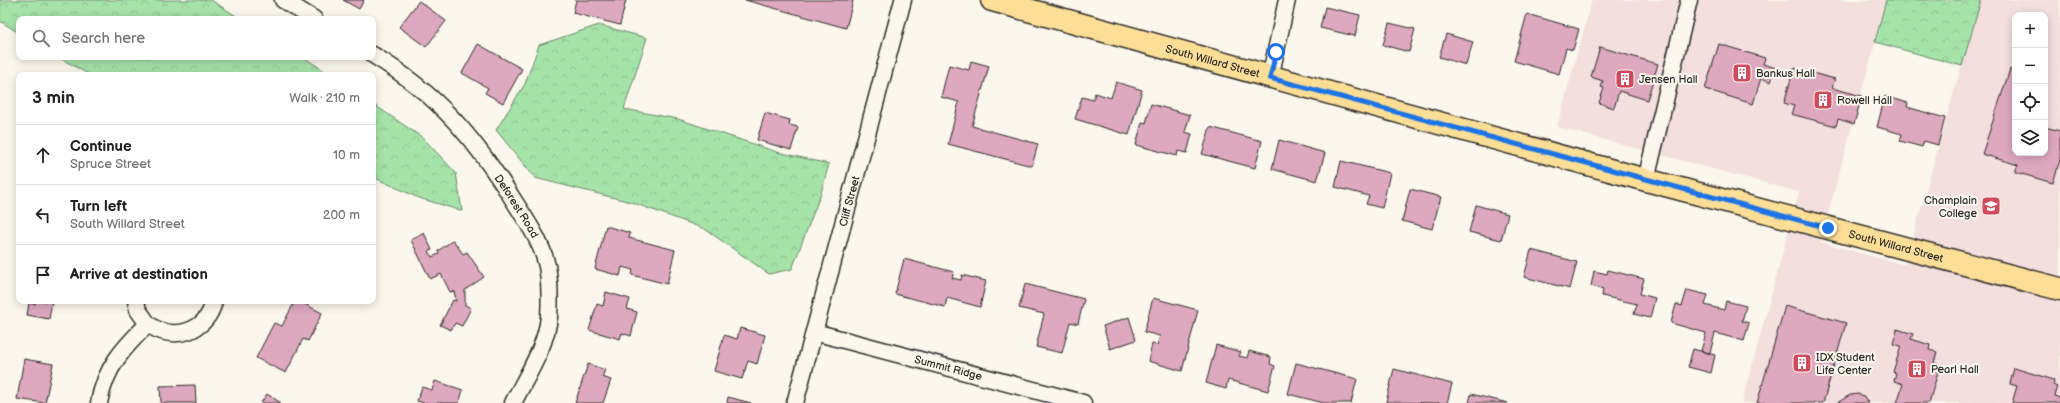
<!DOCTYPE html>
<meta charset="utf-8">
<style>
:root{--surface:#fff;--page:#f2f2f2;--text:#222;--muted:#767676;--line:#e0e0e0}
body{margin:0;font-family:"Balsamiq Sans",sans-serif;background:var(--page);color:var(--text)}
.controls{position:absolute;right:12px;top:12px;display:grid;overflow:hidden;border-radius:8px;box-shadow:0 2px 10px #0003}
.controls button{width:36px;height:36px;display:grid;place-items:center;padding:0;border:0;border-bottom:1px solid var(--line);background:var(--surface);color:var(--text);font:20px sans-serif}
.stop{position:absolute;width:12px;height:12px;margin:-9px;border:3px solid #1a73e8;border-radius:50%;background:#fff}
.stop.end{background:#1a73e8;border-color:#fff;box-shadow:0 1px 4px #0008}
.list{margin:0;padding:0;list-style:none}
h2{display:flex;justify-content:space-between;align-items:center;height:52px;margin:0;padding:0 16px;font-size:17px}
h2 small{font-size:13px;font-weight:400;color:var(--muted)}
.list li{display:grid;grid-template-columns:26px 1fr auto;gap:12px;align-items:center;box-sizing:border-box;height:60px;padding:0 16px;border-top:1px solid var(--line)}
.list b{display:block;font-size:15px;white-space:nowrap}
.list p{margin:0;font-size:13px;white-space:nowrap;color:var(--muted)}
.list em{font-size:13px;font-style:normal;color:var(--muted)}
.icon{flex:none;width:22px;height:22px;fill:none;stroke:currentColor;stroke-width:2;stroke-linecap:round;stroke-linejoin:round}
.map{position:relative;flex:none;width:2060px;height:403px;overflow:hidden}
.search{position:absolute;background:var(--surface);box-shadow:0 2px 10px #0003;left:16px;top:16px;width:360px;height:44px;display:flex;align-items:center;gap:10px;box-sizing:border-box;padding:0 14px;border-radius:8px;color:var(--muted);font-size:15px}
.panel{position:absolute;background:var(--surface);box-shadow:0 2px 10px #0003;left:16px;top:72px;width:360px;height:232px;border-radius:8px}
.map>svg:first-child{display:block}
.built{fill:#f2dfde;fill-rule:evenodd}
.forest{fill:url(#forest-crowns);stroke:#68876a}
.building{fill:#dea8bf;stroke:#2b2b2b}
.lines{fill:none;stroke-linecap:round;stroke-linejoin:round}
.street-casing{stroke:#2b2b2b;stroke-width:19}
.primary-casing{stroke:#2b2b2b;stroke-width:25}
.street{stroke:#fbf7ec;stroke-width:16}
.primary{stroke:#fcde96;stroke-width:22}
.route{stroke:#1a73e8;stroke-width:5}
.labels{text-anchor:middle;dominant-baseline:central;stroke-width:4;stroke-linejoin:round;paint-order:stroke}
.street-label{font-size:11px;fill:#2b2b2b;stroke:#fbf7ec}
.poi-label{font-size:11px;fill:#2b2b2b;stroke:#fbf7ec;text-anchor:start}
</style>
<div class="map">
<svg width="2060" height="403" viewBox="0 0 2060 403">
<defs>
<pattern id="forest-crowns" width="20" height="18" patternUnits="userSpaceOnUse"><rect width="20" height="18" fill="#a6e3a9"/><path d="M2 6a3 3 0 1 1 6 0M12 15a3 3 0 1 1 6 0" fill="none" stroke="#8fc392"/></pattern>
</defs>
<rect width="100%" height="100%" fill="#fbf7ec"/>
<filter id="ink" filterUnits="userSpaceOnUse"><feTurbulence type="fractalNoise" baseFrequency=".025" numOctaves="2"/><feDisplacementMap in="SourceGraphic" scale="8" xChannelSelector="R" yChannelSelector="G"/><feConvolveMatrix kernelMatrix="1 2 1 2 8 2 1 2 1" color-interpolation-filters="sRGB"/></filter>
<g filter="url(#ink)">
<!-- built -->
<path class="built" d="M 1592,0 L 1887,0 L 1820,242 L 1905,265 L 1980,0 L 2060,0 L 2060,403 L 1742,403 L 1799,192 L 1557,127 ZM 2015,15 L 2045,15 L 2045,153 L 2015,153 Z"/>
<!-- forest -->
<g class="forest">
<polygon points="0,0 211,0 241,19 19,19 19,33 0,21"/>
<polygon points="1886,0 1981,0 1962,66 1875,42"/>
<polygon points="599,25 647,38 624,109 678,119 777,152 829,164 821,193 792,269 769,274 705,229 631,202 535,178 496,130 525,84 539,45"/>
<polygon points="58,57 303,57 331,75 90,75"/>
<polygon points="373,104 423,138 456,173 462,211 419,198 373,177"/>
</g>
<!-- building -->
<g class="building">
<polygon points="343,0 364,0 359,9"/>
<polygon points="576,0 626,0 620,25 573,13"/>
<polygon points="745,0 851,0 853,1 846,28"/>
<polygon points="419,1 446,21 426,47 399,27"/>
<polygon points="1325,7 1360,15 1355,36 1320,28"/>
<polygon points="1527,14 1579,29 1573,50 1566,48 1559,74 1514,61"/>
<polygon points="1389,23 1415,29 1409,52 1383,45"/>
<polygon points="1446,34 1473,42 1466,65 1439,57"/>
<polygon points="478,44 522,69 503,103 485,93 488,88 462,73"/>
<polygon points="1719,44 1765,58 1763,64 1776,68 1771,82 1761,78 1753,104 1705,89"/>
<polygon points="1600,47 1658,64 1647,100 1619,91 1614,108 1599,103 1604,88 1601,87 1603,81 1591,77"/>
<polygon points="971,61 989,66 972,126 1038,144 1032,166 948,144 959,102 941,97 949,65 969,70"/>
<polygon points="1794,68 1835,79 1832,88 1862,96 1854,124 1838,119 1836,126 1791,114 1794,106 1784,103"/>
<polygon points="2010,69 2015,71 2015,153 2045,153 2045,127 2060,131 2060,160 2053,183 2015,172 2018,165 1982,154"/>
<polygon points="1116,82 1142,90 1129,135 1075,119 1082,97 1093,100 1095,93 1111,98"/>
<polygon points="1885,96 1908,103 1907,107 1945,118 1938,145 1924,141 1922,147 1900,141 1902,134 1877,127"/>
<polygon points="1151,104 1190,115 1185,132 1192,134 1187,153 1178,151 1177,156 1136,145 1142,122 1146,123"/>
<polygon points="765,113 790,120 789,125 798,127 791,150 757,140"/>
<polygon points="1210,127 1262,141 1255,168 1202,154"/>
<polygon points="1279,140 1325,153 1317,181 1272,169"/>
<polygon points="1341,161 1390,173 1382,208 1366,204 1369,196 1335,187"/>
<polygon points="1410,189 1441,197 1432,229 1402,221"/>
<polygon points="1476,205 1508,214 1501,240 1469,232"/>
<polygon points="606,226 630,233 629,238 675,250 667,284 632,275 633,270 622,267 620,276 595,269"/>
<polygon points="424,233 432,250 429,251 432,257 439,254 438,251 453,240 463,254 467,252 484,277 465,290 465,305 471,308 462,326 455,323 451,330 440,325 453,300 456,301 454,291 450,292 441,274 430,279 411,240"/>
<polygon points="1531,250 1577,262 1570,289 1524,277"/>
<polygon points="904,259 954,272 952,278 961,280 962,275 986,281 980,307 947,298 945,307 895,294"/>
<polygon points="1608,270 1644,279 1640,294 1655,298 1650,318 1634,314 1637,304 1602,296 1603,289 1591,286 1594,271 1607,274"/>
<polygon points="1025,284 1084,299 1078,324 1070,322 1062,353 1036,347 1044,314 1019,308"/>
<polygon points="1687,290 1708,295 1705,305 1724,310 1726,301 1746,306 1742,321 1749,323 1744,341 1715,333 1710,353 1701,351 1706,333 1671,323 1676,304 1682,306"/>
<polygon points="606,292 630,299 627,309 637,312 631,336 622,333 620,339 589,330 597,304 603,306"/>
<polygon points="1153,298 1198,310 1182,371 1148,361 1152,344 1157,345 1160,336 1144,332"/>
<polygon points="36,301 52,301 49,319 27,315 29,303 35,304"/>
<polygon points="295,301 299,301 322,313 308,341 303,339 286,373 256,358 274,323 282,326"/>
<polygon points="1785,306 1846,323 1823,403 1757,403"/>
<polygon points="1129,317 1136,340 1110,349 1103,326"/>
<polygon points="740,328 765,335 757,364 748,361 742,379 714,371 724,335 737,339"/>
<polygon points="1897,329 1913,334 1911,339 1930,345 1929,350 1937,352 1934,363 1940,365 1929,403 1897,403 1903,384 1894,381 1896,373 1893,372 1901,346 1893,344"/>
<polygon points="1216,345 1241,352 1239,356 1247,358 1249,351 1271,357 1270,364 1275,366 1268,391 1228,380 1226,389 1206,383"/>
<polygon points="1693,349 1715,355 1711,373 1688,367"/>
<polygon points="24,359 53,364 45,403 17,399"/>
<polygon points="1296,363 1357,379 1351,403 1324,403 1288,394"/>
<polygon points="588,364 605,370 602,377 611,380 603,403 575,403"/>
<polygon points="2014,368 2054,380 2053,385 2057,387 2054,396 2060,398 2060,403 2012,403 2017,386 2010,384"/>
<polygon points="1394,369 1452,384 1447,403 1386,402"/>
<polygon points="435,381 463,390 459,403 424,403 417,401 422,387 432,390"/>
<polygon points="195,385 196,403 161,403 160,386"/>
<polygon points="267,394 281,403 261,403"/>
<polygon points="1471,394 1508,403 1469,403"/>
<polygon points="1858,394 1865,398 1868,403 1837,403 1850,395"/>
<polygon points="728,397 751,403 727,403"/>
</g>
<g class="lines">
<defs>
<g id="street">
<polyline points="283,0 314,19"/>
<path id="s1" d="M 373,55 C 439,95 475,139 516,204 C 528,223 542,243 547,266 C 550,282 550,300 549,317 C 546,347 526,377 513,403"/>
<polyline points="1270,78 1287,0"/>
<polyline points="1646,180 1689,0"/>
<polyline points="136,301 138,310 148,324"/>
<path id="s2" d="M 814,332 L 1083,403"/>
<path d="M 99,403 C 105,368 123,348 148,324 C 172,342 207,333 214,301"/>
<path id="s3" d="M 795,403 L 903,0"/>
</g>
<g id="primary">
<path id="s4" d="M 992,0 L 1646,180 L 2060,289"/>
</g>
</defs>
<!-- street casing -->
<use href="#street" class="street-casing"/>
<!-- primary casing -->
<use href="#primary" class="primary-casing"/>
<!-- street -->
<use href="#street" class="street"/>
<!-- primary -->
<use href="#primary" class="primary"/>
</g>
</g>
<g class="lines" filter="url(#ink)">
<!-- route -->
<polyline class="route" points="1276,52 1270,78 1828,228"/>
</g>
<!-- icons -->
<defs>
<symbol id="building-square" viewBox="-11 -11 22 22"><rect x="-9" y="-9" width="18" height="18" rx="4" fill="#d1495b" stroke="#fbf7ec"/><path d="M-4-6H4V6H1V3H-1V6H-4ZM-2.5-4.3h1.7v1.8h-1.7ZM.8-4.3h1.7v1.8H.8ZM-2.5-1h1.7V.8h-1.7ZM.8-1h1.7V.8H.8Z" fill="#fff"/></symbol>
<symbol id="university-square" viewBox="-11 -11 22 22"><rect x="-9" y="-9" width="18" height="18" rx="4" fill="#d1495b" stroke="#fbf7ec"/><path d="M0-5L7-2L0 1L-7-2ZM-4 1L0 2.5L4 1V4Q0 6-4 4Z" fill="#fff"/></symbol>
</defs>
<g fill-rule="evenodd">
<use href="#building-square" x="1731" y="62" width="22" height="22"/>
<use href="#building-square" x="1614" y="68" width="22" height="22"/>
<use href="#building-square" x="1812" y="89" width="22" height="22"/>
<use href="#university-square" x="1980" y="195" width="22" height="22"/>
<use href="#building-square" x="1791" y="352" width="22" height="22"/>
<use href="#building-square" x="1906" y="358" width="22" height="22"/>
</g>
<g class="labels">
<!-- street labels -->
<g class="street-label">
<text stroke="none"><textPath href="#s4" startOffset="229">South Willard Street</textPath></text>
<text stroke="none"><textPath href="#s3" startOffset="209">Cliff Street</textPath></text>
<text stroke="none"><textPath href="#s1" startOffset="211">Deforest Road</textPath></text>
<text stroke="none"><textPath href="#s4" startOffset="937">South Willard Street</textPath></text>
<text stroke="none"><textPath href="#s2" startOffset="139">Summit Ridge</textPath></text>
</g>
<!-- poi labels -->
<g class="poi-label">
<text x="1756" y="73">Bankus Hall</text>
<text x="1639" y="79">Jensen Hall</text>
<text x="1837" y="100">Rowell Hall</text>
<text x="1977" y="200" text-anchor="end">Champlain<tspan x="1977" dy="13">College</tspan></text>
<text x="1816" y="357">IDX Student<tspan x="1816" dy="13">Life Center</tspan></text>
<text x="1931" y="369">Pearl Hall</text>
</g>
</g>
</svg>
<div class="controls">
<button>+</button>
<button>−</button>
<button><svg class="icon" aria-label="locate" viewBox="0 0 24 24"><circle cx="12" cy="12" r="6"/><path d="M12 2v4M12 18v4M2 12h4M18 12h4"/></svg></button>
<button><svg class="icon" aria-label="layers" viewBox="0 0 24 24"><path d="M12 4l9 5-9 5-9-5zM3 14l9 5 9-5"/></svg></button>
</div>
<div class="stop" style="left:1276px;top:52px"></div>
<div class="stop end" style="left:1828px;top:228px"></div>
<div class="search"><svg class="icon" aria-label="search" viewBox="0 0 24 24"><circle cx="10" cy="10" r="6"/><path d="M15 15l6 6"/></svg>Search here</div>
<section class="panel">
<h2>3 min<small>Walk · 210 m</small></h2>
<ul class="list">
<li><svg class="icon" aria-label="ahead" viewBox="0 0 24 24"><path d="M12 20V5M6 11l6-6 6 6"/></svg><div><b>Continue</b><p>Spruce Street</p></div><em>10 m</em></li>
<li><svg class="icon" aria-label="left" viewBox="0 0 24 24"><path d="M17 20v-9H6M10 6l-5 5 5 5"/></svg><div><b>Turn left</b><p>South Willard Street</p></div><em>200 m</em></li>
<li><svg class="icon" aria-label="arrive" viewBox="0 0 24 24"><path d="M6 21V4h12l-3 4 3 4H6"/></svg><div><b>Arrive at destination</b></div></li>
</ul>
</section>
</div>
